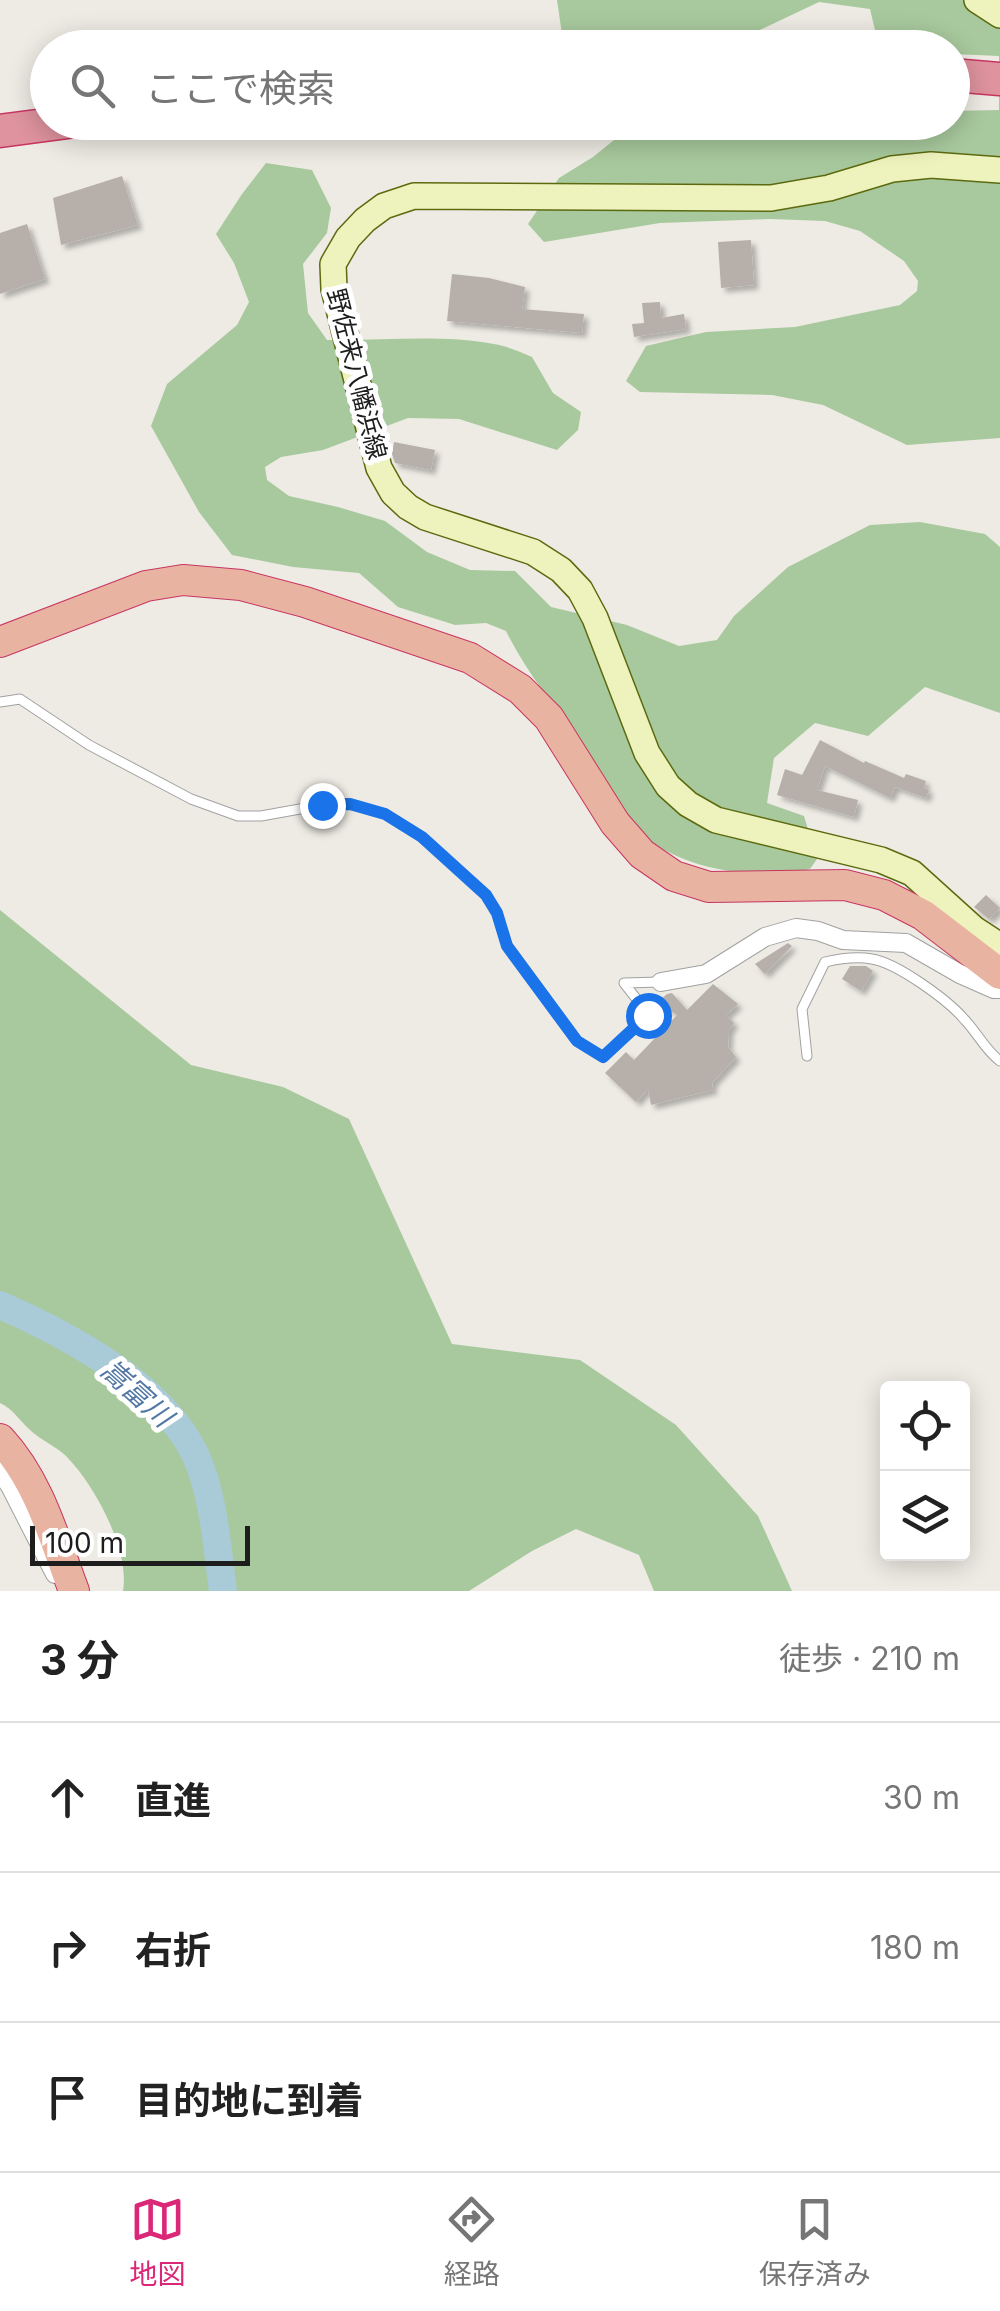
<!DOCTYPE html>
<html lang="ja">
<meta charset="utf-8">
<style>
:root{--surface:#fff;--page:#f6f6f6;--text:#222;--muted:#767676;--line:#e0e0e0;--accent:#db2777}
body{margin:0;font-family:Inter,"Noto Sans JP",sans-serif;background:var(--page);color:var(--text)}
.controls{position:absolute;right:30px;bottom:30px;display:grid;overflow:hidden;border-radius:10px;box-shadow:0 5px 25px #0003}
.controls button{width:90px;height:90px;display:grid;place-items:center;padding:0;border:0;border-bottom:2px solid var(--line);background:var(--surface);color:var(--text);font:50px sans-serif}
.scale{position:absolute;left:30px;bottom:25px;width:220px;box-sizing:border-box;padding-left:10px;border:5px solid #1d1d1d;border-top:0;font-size:28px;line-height:35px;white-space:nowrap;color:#1d1d1d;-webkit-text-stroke:8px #fff;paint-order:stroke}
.stop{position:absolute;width:30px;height:30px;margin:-22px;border:8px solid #1a73e8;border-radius:50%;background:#fff}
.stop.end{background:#1a73e8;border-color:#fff;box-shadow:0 2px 10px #0008}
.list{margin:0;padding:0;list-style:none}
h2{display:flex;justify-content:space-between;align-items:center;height:130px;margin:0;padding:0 40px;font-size:42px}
h2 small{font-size:32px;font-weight:400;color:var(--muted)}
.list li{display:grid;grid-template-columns:65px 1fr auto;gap:30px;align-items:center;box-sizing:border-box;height:150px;padding:0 40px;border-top:2px solid var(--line)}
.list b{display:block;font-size:38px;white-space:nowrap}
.list em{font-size:32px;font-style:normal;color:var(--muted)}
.icon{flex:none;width:55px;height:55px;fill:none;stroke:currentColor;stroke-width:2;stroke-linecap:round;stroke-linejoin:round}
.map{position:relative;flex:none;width:1000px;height:1591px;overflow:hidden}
.search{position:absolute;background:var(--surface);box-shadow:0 5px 25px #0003;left:30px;right:30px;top:30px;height:110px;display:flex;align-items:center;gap:25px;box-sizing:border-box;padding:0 35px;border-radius:55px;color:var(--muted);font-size:38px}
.sheet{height:580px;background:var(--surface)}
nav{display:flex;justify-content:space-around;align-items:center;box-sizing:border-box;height:140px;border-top:2px solid var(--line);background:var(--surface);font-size:28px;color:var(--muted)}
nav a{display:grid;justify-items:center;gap:5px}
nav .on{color:var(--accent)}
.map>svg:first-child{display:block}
.forest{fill:#a8c99d}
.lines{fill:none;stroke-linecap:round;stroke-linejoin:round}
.river{stroke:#a9cbd7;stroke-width:28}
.building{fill:#b7b0aa;filter:url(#shadow)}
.service-casing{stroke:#a1a1a1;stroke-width:11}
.minor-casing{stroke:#a1a1a1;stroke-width:20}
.secondary-casing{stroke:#5c6a0f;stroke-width:28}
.trunk-casing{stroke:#c83561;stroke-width:32}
.motorway-casing{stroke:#c83561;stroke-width:35}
.service{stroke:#fff;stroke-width:9}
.minor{stroke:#fff;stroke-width:18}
.secondary{stroke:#eef3bd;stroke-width:25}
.trunk{stroke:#e8b4a1;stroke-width:30}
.motorway{stroke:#de939e;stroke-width:32}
.route{stroke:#1a73e8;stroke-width:12}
.labels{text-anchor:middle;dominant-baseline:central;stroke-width:10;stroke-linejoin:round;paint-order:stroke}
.street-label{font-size:25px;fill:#1d1d1d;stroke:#fff}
.water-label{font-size:28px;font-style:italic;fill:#5378a4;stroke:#fff}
</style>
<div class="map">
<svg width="1000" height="1591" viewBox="0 0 1000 1591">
<defs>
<filter id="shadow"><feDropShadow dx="4.5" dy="4.5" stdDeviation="2.5" flood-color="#0004"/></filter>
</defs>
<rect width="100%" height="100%" fill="#eeebe4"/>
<!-- forest -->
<g class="forest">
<polygon points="557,0 1000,0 1000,438 907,445 823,405 772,395 640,392 626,381 646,346 706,332 795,327 900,305 917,291 918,281 904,261 860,231 825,221 770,219 660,223 544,242 528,224 559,178 593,157 635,123 952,122 953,111 999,110 999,56 953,54 952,48 879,47 870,9 819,2 730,44 564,48"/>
<path d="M 266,163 L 312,170 L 331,208 L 327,233 L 303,264 L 308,313 L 327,340 C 382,341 439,334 494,344 C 507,346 520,352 532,357 L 553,393 L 581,412 L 578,430 L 557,450 L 459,419 L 408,418 L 323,450 L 281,457 L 265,467 L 267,480 L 289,496 L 338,507 L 385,521 L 427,552 L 470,570 L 515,571 L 551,607 L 627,625 L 679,646 L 717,640 L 734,616 L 788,567 L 870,525 L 920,522 L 985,534 L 1000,547 L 1000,713 L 925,687 L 868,736 L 815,723 L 774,758 L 767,803 L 804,816 L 817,859 L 810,869 C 756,881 668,870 633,823 C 615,798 601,770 583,745 C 556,708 526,672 506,631 L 486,623 L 455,625 L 398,607 L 359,573 L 293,567 L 232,555 L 199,512 L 151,426 L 167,384 L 237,325 L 249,302 L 234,263 L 216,234 L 242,194 Z"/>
<path d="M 0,910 L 191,1065 L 283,1087 L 349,1119 L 452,1344 L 580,1360 L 676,1425 L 758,1516 L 792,1591 L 654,1591 L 639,1555 L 576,1529 L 532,1551 L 469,1591 L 123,1591 C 130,1550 95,1486 67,1457 C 56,1446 40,1440 29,1429 C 19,1420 12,1408 0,1403 Z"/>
</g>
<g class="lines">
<!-- river -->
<path class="river" d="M 0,1305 C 68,1335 161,1384 195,1454 C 214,1495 217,1547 223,1591"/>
</g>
<!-- building -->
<g class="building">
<polygon points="122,176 138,225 61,245 53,198"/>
<polygon points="27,224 45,279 0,294 0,233"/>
<polygon points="751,240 754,285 721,288 718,242"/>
<polygon points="452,274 489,278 525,287 522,309 584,314 582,333 447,321"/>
<polygon points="660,302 661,318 684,314 686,329 634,337 632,324 644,323 642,303"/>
<polygon points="394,442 435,450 431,470 395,463 392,454"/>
<polygon points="820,740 864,763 865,761 904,778 906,774 926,781 924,788 929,790 926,798 895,787 890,798 825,766 817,790 858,800 854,817 777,795 785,769 802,775"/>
<polygon points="986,895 1000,908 989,919 974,907"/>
<polygon points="788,943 792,946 765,974 755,964"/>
<polygon points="850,966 866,966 873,971 861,991 842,979"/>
<polygon points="713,984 738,1004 726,1015 734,1023 729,1030 728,1047 736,1057 712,1083 713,1090 651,1105 648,1089 636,1102 605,1073 626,1052 634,1060 677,1015 658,1002 667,994 672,993 687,1010"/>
</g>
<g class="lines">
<defs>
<g id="service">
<polyline points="0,702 20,699 89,745 191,799 238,816 261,816 322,805 350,804 385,814 422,837 486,895 497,913 507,945 577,1041 603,1057 649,1015 624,983 661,982"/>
<path d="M 807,1056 L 802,1009 L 825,962 C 842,958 856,956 872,959 C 897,963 948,1000 964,1019 C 977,1032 985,1050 1000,1061"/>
</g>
<g id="minor">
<polyline points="661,982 706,974 765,937 796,928 818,931 843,940 906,943 960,974 994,989 1000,989"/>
<polyline points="0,1471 10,1486 55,1574"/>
</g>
<g id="secondary">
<polyline points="977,0 1000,15"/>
<polyline points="1000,170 931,165 892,169 829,188 771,198 414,196 384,206 365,220 348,238 333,264 334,289 379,468 393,493 408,507 425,517 533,552 561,570 580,590 595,618 647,753 668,786 688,804 716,820 881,860 912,873 974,929 1000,946"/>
</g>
<g id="trunk">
<polyline points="0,642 146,586 183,580 241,585 305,602 470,658 520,689 549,718 615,823 642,854 674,876 709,887 845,885 884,895 923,915 1000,974"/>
<path d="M 0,1439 C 39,1481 54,1538 74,1591"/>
</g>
<g id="motorway">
<polyline points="952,75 1000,79"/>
<polyline points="0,131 68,122"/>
</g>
</defs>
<!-- service casing -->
<use href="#service" class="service-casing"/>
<!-- minor casing -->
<use href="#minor" class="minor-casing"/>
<!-- secondary casing -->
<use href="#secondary" class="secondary-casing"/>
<!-- trunk casing -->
<use href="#trunk" class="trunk-casing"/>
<!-- motorway casing -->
<use href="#motorway" class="motorway-casing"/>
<!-- service -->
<use href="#service" class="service"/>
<!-- minor -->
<use href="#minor" class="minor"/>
<!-- secondary -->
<use href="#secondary" class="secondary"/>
<!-- trunk -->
<use href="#trunk" class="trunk"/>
<!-- motorway -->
<use href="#motorway" class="motorway"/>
</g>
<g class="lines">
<!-- route -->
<polyline class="route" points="322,805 350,804 385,814 422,837 486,895 497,913 507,946 577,1041 603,1057 648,1015"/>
</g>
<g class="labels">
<!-- street labels -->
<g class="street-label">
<text transform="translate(357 374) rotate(76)">野佐来八幡浜線</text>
</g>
<!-- water labels -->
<g class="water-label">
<text transform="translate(137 1393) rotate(42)">嵩富川</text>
</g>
</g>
</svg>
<div class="controls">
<button><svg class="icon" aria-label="locate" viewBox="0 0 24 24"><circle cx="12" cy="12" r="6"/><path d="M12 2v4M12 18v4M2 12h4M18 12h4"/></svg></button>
<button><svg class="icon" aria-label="layers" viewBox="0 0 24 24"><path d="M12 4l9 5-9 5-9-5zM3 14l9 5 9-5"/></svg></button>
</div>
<div class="scale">100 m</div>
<div class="stop" style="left:648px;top:1015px"></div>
<div class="stop end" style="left:322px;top:805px"></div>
<div class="search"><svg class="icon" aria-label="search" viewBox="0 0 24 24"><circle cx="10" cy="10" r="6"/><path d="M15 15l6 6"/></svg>ここで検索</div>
</div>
<section class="sheet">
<h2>3 分<small>徒歩 · 210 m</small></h2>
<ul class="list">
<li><svg class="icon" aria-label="ahead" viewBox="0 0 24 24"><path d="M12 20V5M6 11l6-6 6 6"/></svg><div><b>直進</b></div><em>30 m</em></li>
<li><svg class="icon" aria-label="right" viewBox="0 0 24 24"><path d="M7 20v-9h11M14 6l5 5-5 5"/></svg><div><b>右折</b></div><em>180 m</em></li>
<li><svg class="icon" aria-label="arrive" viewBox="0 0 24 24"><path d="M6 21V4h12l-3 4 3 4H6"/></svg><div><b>目的地に到着</b></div></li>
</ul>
</section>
<nav>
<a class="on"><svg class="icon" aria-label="map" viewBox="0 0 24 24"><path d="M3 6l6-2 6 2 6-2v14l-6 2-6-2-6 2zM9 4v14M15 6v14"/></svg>地図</a>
<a><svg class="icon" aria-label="directions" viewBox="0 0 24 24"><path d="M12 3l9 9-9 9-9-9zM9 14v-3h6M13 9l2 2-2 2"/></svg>経路</a>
<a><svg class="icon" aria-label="saved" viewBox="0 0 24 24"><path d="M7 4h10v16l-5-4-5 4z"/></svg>保存済み</a>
</nav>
